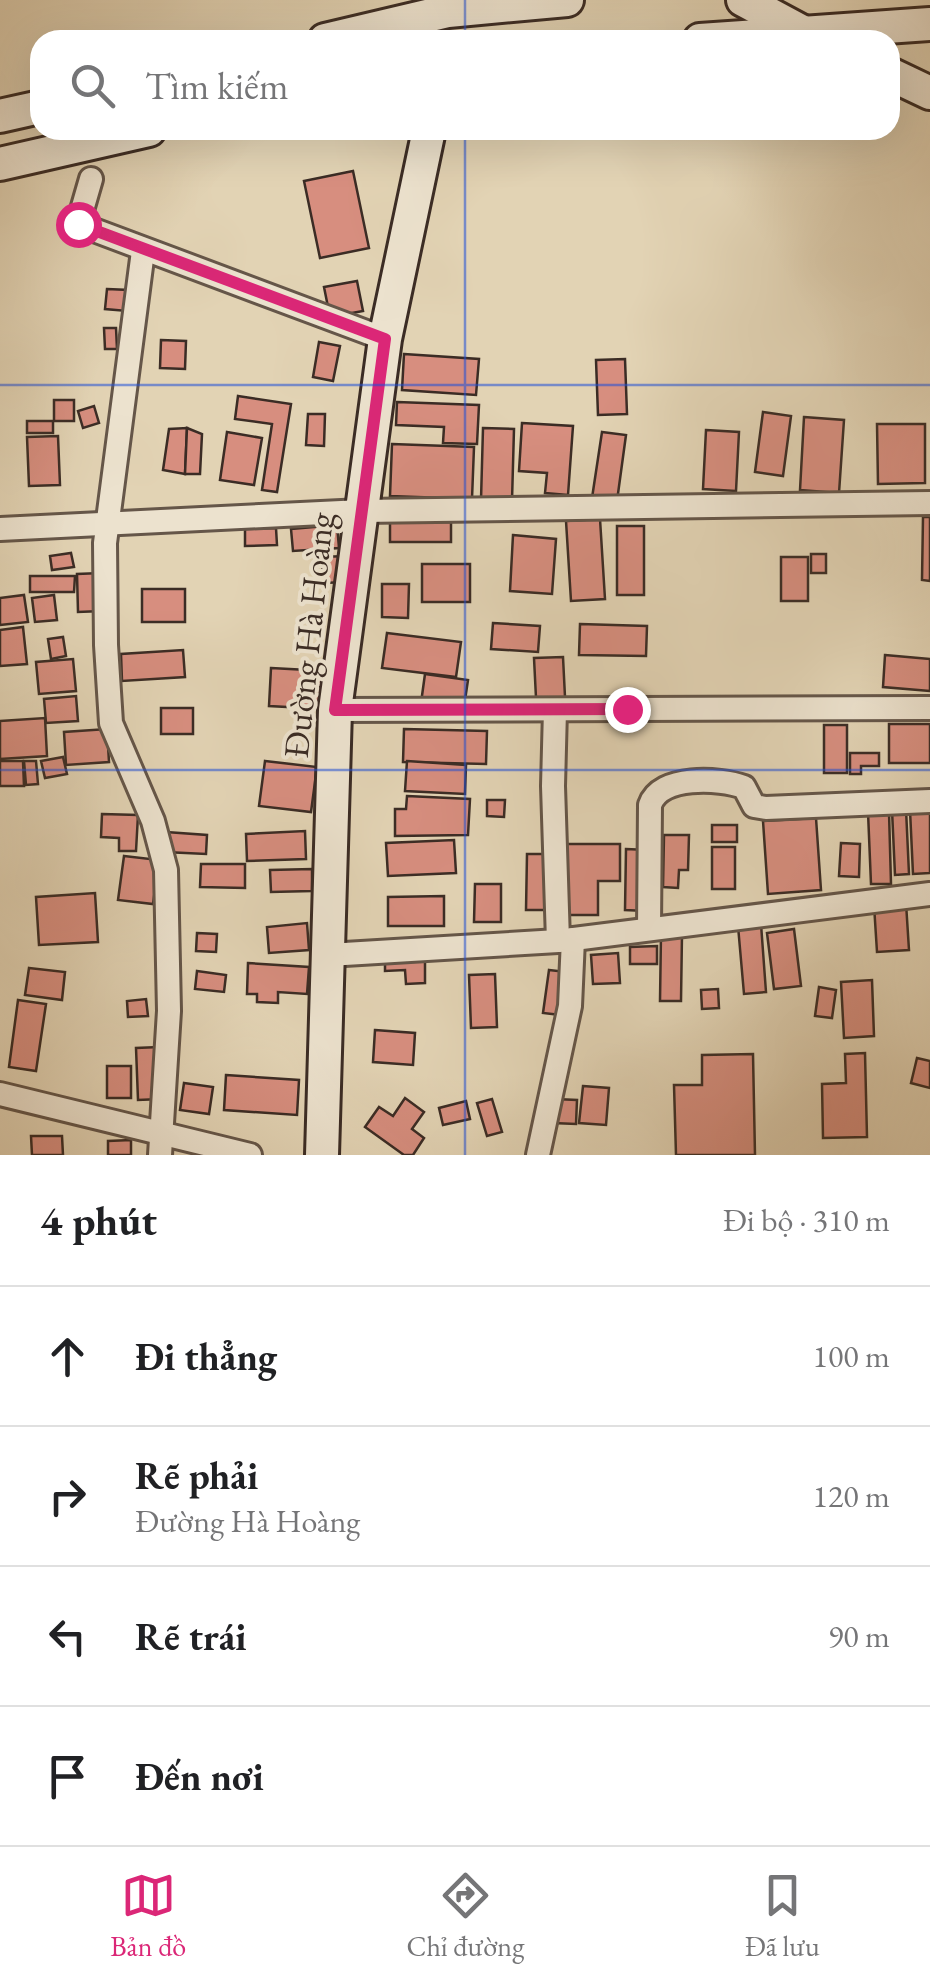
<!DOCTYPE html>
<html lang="vi">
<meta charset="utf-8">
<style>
:root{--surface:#fff;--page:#f6f6f6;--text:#202124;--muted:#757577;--line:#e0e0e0;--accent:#db2777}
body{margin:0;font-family:"EB Garamond",serif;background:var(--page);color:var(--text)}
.stop{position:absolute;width:30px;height:30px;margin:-22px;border:8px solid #db2777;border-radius:50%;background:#fff}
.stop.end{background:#db2777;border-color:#fff;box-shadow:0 2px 10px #0008}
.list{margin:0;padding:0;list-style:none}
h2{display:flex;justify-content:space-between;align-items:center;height:130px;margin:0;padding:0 40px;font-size:42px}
h2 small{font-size:32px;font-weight:400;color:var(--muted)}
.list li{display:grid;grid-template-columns:65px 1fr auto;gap:30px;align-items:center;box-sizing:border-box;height:140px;padding:0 40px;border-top:2px solid var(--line)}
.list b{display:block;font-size:38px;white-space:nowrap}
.list p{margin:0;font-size:32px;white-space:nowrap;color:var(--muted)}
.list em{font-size:32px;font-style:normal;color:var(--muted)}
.icon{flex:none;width:55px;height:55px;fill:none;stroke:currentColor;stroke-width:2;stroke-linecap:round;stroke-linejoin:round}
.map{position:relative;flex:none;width:930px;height:1155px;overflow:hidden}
.search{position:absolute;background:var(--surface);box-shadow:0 10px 40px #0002;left:30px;right:30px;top:30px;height:110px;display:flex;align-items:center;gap:25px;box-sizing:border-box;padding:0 35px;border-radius:30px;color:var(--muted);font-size:38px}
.sheet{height:690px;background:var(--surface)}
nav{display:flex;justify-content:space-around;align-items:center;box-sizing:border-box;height:140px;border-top:2px solid var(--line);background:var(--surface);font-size:28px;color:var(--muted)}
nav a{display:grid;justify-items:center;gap:5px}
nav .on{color:var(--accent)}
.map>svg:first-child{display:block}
.building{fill:#d78e7f;stroke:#3b2c25;stroke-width:2.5}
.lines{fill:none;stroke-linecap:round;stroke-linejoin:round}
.street-casing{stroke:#655649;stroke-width:28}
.secondary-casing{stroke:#3b2c25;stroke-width:38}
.street{stroke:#ece2ce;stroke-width:22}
.secondary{stroke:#ece2ce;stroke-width:32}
.route{stroke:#db2777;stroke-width:12}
.grid{fill:none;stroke:#1d4ed8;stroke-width:2.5;stroke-opacity:0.55}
.labels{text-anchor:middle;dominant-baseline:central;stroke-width:8;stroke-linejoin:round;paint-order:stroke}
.street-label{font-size:35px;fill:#3b2c25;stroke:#ece2ce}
</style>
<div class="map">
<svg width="930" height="1155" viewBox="0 0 930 1155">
<rect width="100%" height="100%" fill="#e2d3b4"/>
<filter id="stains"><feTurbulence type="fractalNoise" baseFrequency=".002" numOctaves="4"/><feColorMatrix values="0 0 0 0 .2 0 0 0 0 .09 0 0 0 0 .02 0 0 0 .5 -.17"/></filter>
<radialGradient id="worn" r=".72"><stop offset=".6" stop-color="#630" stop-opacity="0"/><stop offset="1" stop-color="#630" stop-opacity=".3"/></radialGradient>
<!-- building -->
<g class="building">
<polygon points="353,171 369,248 320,258 304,181"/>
<polygon points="357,281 363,311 330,317 324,287"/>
<polygon points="107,289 129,290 127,311 105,309"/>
<polygon points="104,328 116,328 117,349 105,349"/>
<polygon points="161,340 186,341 185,369 160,368"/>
<polygon points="319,342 340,346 333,381 313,377"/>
<polygon points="404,354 479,359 476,395 402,390"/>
<polygon points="625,359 627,414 598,415 596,360"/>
<polygon points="238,396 291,404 277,492 262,490 272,424 235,419"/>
<rect x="54" y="400" width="20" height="21"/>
<polygon points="397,402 479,405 477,444 443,443 444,427 396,425"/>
<polygon points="94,406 99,423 83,428 78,411"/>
<polygon points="763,412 791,416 783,476 755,472"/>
<polygon points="308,414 325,414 324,446 306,445"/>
<polygon points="804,417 844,420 839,493 800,490"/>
<rect x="27" y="421" width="26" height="12"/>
<polygon points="522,423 573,426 568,495 545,493 547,473 519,471"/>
<polygon points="877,424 925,424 925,483 878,484"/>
<polygon points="187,428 185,474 163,470 169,429"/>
<polygon points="187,428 202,434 200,474 185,474"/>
<polygon points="483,428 514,429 512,501 481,500"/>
<polygon points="706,430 739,432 736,491 703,489"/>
<polygon points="227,432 262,438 254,485 220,480"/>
<polygon points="602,432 626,435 617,501 592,498"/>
<polygon points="58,436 60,485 29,486 27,437"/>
<polygon points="392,444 474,447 472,499 390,496"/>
<polygon points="923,517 930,517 930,581 922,580"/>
<polygon points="600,519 605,599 571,601 566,521"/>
<rect x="390" y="522" width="61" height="20"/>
<polygon points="337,525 339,548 293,551 291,529"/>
<rect x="617" y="526" width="27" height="69"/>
<polygon points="276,528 277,545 245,546 245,529"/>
<polygon points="513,535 556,539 552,594 510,591"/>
<polygon points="71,553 74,567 52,570 50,556"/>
<rect x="811" y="554" width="15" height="19"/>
<polygon points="346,556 347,582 323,583 322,557"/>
<rect x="781" y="557" width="27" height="44"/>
<rect x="422" y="564" width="48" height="38"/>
<polygon points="101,573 102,611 78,612 77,574"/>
<polygon points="30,576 75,576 74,592 30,592"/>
<polygon points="382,584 409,584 408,618 382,617"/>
<rect x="142" y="589" width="43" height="33"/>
<polygon points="24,595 28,622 0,625 0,598"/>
<polygon points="54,595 57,620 35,622 32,598"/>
<polygon points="493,623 540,626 538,652 491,649"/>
<polygon points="580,624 647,626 646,656 579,655"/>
<polygon points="23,627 27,664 0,666 0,630"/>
<polygon points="387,633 461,642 456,677 382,668"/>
<polygon points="63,637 66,656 51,659 48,639"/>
<polygon points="183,650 185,677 122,681 121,654"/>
<polygon points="885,655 930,659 930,691 883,687"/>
<polygon points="563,657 565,697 536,698 534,658"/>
<polygon points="73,659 76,691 39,694 36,662"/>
<polygon points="271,668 326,671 324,709 269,706"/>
<polygon points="425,674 468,680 464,707 421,703"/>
<polygon points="76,696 78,721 46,723 44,699"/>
<rect x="161" y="708" width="32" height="26"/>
<polygon points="45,718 47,756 0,759 0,721"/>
<rect x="889" y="724" width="41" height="39"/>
<rect x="824" y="725" width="23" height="48"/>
<polygon points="107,729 109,762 66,765 64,732"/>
<polygon points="404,729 487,731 486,764 403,762"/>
<polygon points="850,753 879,753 879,766 861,766 861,774 850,774"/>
<polygon points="63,757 67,774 45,778 41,761"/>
<polygon points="0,761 23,761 24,786 0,786"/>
<polygon points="24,761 36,761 38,784 26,785"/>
<polygon points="265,761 317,767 311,812 259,806"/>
<polygon points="407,761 466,765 465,794 405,791"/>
<polygon points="407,796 470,799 468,835 395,836 395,809 406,809"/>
<polygon points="487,800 505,800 504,817 487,816"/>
<polygon points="906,809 909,874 895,875 892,810"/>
<polygon points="910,810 930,810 930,873 913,874"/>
<polygon points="868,812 889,812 891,884 871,884"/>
<polygon points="102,814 138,815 136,851 119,851 119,838 101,837"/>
<polygon points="816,818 821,890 768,894 763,821"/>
<rect x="712" y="825" width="25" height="17"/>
<polygon points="305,831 306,859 247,861 246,834"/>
<polygon points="166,832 207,835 206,854 165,852"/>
<polygon points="664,835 689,835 688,870 679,870 678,888 663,887"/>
<polygon points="454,840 456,873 388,876 386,843"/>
<polygon points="841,843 860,844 859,877 839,876"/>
<polygon points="558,844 620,844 620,881 598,881 598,915 559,915"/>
<rect x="712" y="847" width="23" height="42"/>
<polygon points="626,849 647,850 646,911 625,910"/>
<polygon points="527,854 550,854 549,910 526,910"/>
<polygon points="124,856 159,860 153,904 118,900"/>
<polygon points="201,864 245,864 245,888 200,887"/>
<polygon points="312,869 312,891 271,892 270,870"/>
<polygon points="475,884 501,884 501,922 474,922"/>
<polygon points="95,893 98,942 39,945 36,897"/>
<polygon points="444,896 444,926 388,926 388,897"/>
<polygon points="906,903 909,950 877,952 874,905"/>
<polygon points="307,923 309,950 269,953 267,927"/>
<polygon points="761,924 766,992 744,994 738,926"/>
<polygon points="794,929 801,986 774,989 767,933"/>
<polygon points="197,933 217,934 216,952 196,951"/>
<polygon points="661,934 682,934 681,1001 660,1001"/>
<polygon points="657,946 657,964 630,964 630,947"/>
<polygon points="618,953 620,983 593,984 591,955"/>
<polygon points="385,955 425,955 425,983 406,984 405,970 385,971"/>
<polygon points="248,963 309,967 307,994 278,992 278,1003 257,1002 257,994 247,994"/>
<polygon points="29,968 65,972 62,1000 25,995"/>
<polygon points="549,970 567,972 561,1015 543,1013"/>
<polygon points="197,971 226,975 224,992 195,989"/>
<polygon points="495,974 497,1027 471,1028 469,975"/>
<polygon points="872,980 874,1036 844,1038 841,982"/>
<polygon points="819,987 836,990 832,1018 815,1016"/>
<polygon points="718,989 719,1008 702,1009 701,990"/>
<polygon points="146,999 148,1016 128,1017 127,1001"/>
<polygon points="18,1000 46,1004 36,1071 9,1067"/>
<polygon points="375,1030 415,1033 413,1065 373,1062"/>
<polygon points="159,1047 161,1099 138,1100 136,1048"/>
<polygon points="865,1053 867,1137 823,1138 822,1084 846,1083 845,1054"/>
<polygon points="753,1054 755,1155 676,1155 674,1085 702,1085 702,1055"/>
<polygon points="917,1058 930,1061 930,1088 911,1083"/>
<rect x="107" y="1066" width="24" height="32"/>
<polygon points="226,1075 299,1080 297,1115 224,1110"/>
<polygon points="184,1083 213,1087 209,1114 180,1110"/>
<polygon points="583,1086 609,1088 606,1125 579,1123"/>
<polygon points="405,1098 424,1112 412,1129 424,1138 413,1155 404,1155 365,1127 379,1107 393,1116"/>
<polygon points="492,1099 502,1132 487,1136 477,1103"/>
<polygon points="555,1099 577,1100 576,1124 553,1123"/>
<polygon points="466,1101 470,1119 443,1125 439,1108"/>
<polygon points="31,1136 62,1136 63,1155 32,1155"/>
<polygon points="131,1140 131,1155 108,1155 108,1141"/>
</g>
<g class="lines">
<defs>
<g id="street">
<polyline points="91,179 78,224 385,339"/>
<polyline points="143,251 105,543 106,645 111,723 153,821 166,870 169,1011 160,1155"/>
<polyline points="0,529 362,511 930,503"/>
<polyline points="335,710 930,708"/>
<polyline points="555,710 553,786 558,941"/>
<path d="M 649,929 L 650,805 C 660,775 719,778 744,787 L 754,806 L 766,808 L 930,801"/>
<polyline points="328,955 558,941 930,894"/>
<polyline points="0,1094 250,1155"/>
<polyline points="538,1155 570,1006 573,939"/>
</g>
<g id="secondary">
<polyline points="743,0 801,31"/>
<polyline points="325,40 448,11 567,0"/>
<polyline points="700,40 930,24"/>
<polyline points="890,74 930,93"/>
<polyline points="0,116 40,107"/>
<polyline points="0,164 149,130"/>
<polyline points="322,1155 335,710 385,339 429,130"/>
</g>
</defs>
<!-- street casing -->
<use href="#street" class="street-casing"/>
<!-- secondary casing -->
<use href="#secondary" class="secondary-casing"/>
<!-- street -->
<use href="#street" class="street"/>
<!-- secondary -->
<use href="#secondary" class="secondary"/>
</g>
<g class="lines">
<!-- route -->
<polyline class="route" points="78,224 385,339 335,710 627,709"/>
</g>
<!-- grid -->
<path class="grid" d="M 465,0 L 465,40M 465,130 L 465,1155M 0,385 L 930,385M 0,770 L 930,770"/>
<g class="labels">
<!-- street labels -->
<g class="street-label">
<text transform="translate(308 635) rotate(-84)">Đường Hà Hoàng</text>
</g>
</g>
<rect width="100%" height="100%" filter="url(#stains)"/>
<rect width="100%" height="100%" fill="url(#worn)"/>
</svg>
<div class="stop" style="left:78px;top:224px"></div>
<div class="stop end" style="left:627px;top:709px"></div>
<div class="search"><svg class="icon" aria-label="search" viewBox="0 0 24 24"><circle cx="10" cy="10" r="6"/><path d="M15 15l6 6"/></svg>Tìm kiếm</div>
</div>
<section class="sheet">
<h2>4 phút<small>Đi bộ · 310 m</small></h2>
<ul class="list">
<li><svg class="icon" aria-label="ahead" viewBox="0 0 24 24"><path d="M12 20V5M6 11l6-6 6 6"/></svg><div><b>Đi thẳng</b></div><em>100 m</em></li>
<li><svg class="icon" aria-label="right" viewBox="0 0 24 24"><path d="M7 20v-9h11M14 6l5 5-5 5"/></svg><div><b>Rẽ phải</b><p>Đường Hà Hoàng</p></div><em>120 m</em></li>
<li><svg class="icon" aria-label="left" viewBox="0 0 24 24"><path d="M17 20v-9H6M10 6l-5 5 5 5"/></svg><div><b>Rẽ trái</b></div><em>90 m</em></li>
<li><svg class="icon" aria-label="arrive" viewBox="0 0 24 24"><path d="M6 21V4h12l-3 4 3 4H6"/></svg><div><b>Đến nơi</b></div></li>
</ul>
</section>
<nav>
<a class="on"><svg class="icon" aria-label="map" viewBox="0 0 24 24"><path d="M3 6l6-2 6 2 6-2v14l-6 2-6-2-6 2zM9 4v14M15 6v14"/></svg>Bản đồ</a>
<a><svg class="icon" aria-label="directions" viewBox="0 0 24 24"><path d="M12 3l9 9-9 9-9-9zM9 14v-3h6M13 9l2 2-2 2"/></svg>Chỉ đường</a>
<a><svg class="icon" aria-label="saved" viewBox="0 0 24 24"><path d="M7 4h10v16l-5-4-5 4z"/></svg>Đã lưu</a>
</nav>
